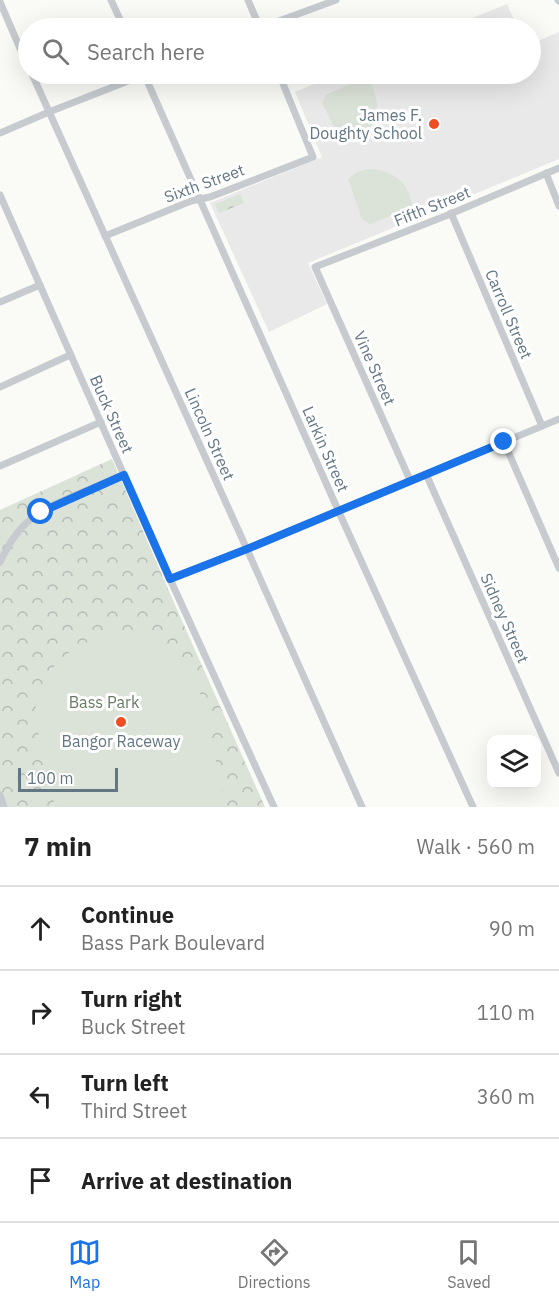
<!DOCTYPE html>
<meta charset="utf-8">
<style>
:root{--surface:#fff;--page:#f2f2f2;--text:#222;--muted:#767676;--line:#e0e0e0;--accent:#1a73e8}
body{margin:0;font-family:"IBM Plex Sans",sans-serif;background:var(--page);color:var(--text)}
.controls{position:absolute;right:18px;bottom:18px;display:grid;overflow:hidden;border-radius:12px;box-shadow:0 6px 24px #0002}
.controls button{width:54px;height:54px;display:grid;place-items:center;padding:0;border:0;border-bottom:2px solid var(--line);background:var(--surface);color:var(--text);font:30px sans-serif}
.scale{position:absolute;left:18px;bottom:15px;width:100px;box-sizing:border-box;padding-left:6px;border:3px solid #637684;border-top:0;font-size:16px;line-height:21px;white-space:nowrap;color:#637684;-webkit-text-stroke:4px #fff;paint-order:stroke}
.stop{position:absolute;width:18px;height:18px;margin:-14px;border:4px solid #1a73e8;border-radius:50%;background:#fff}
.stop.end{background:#1a73e8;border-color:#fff;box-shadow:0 2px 6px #0008}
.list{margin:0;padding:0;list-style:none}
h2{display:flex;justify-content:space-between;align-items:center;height:78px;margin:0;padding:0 24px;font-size:26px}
h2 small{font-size:20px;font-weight:400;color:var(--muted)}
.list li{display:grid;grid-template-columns:39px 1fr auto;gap:18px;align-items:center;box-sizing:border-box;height:84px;padding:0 24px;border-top:2px solid var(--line)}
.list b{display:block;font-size:22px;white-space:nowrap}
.list p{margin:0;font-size:20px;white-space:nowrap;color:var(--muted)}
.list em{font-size:20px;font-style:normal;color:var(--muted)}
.icon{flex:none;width:33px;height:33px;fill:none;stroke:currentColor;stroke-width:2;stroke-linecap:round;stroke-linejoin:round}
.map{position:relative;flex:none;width:559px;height:807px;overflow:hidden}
.search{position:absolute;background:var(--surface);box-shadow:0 6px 24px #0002;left:18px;right:18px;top:18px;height:66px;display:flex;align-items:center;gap:15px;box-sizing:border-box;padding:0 21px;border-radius:33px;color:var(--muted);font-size:22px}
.sheet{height:414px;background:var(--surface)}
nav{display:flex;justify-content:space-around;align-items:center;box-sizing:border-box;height:84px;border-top:2px solid var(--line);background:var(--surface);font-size:16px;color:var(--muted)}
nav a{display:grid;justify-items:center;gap:3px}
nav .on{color:var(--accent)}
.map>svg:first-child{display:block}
.built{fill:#e8e9e8}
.park{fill:url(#park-crowns)}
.pitch{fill:#dbe2d8}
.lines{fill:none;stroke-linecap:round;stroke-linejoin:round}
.street{stroke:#c7cbcf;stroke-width:7}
.route{stroke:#1a73e8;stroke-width:8}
.poi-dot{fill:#ef4e22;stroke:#fff;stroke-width:2}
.labels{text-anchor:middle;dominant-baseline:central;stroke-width:6;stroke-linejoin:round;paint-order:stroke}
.poi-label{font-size:16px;fill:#637684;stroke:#fff;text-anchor:end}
.street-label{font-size:16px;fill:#637684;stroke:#fff}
.park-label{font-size:16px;fill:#677b62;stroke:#fff}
</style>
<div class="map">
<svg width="559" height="807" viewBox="0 0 559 807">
<defs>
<pattern id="park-crowns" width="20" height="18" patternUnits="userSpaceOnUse" patternTransform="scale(1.5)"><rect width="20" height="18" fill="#dbe2d8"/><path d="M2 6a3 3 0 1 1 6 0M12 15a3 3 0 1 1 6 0" fill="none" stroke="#b5bcb5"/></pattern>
</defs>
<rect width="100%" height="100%" fill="#fafaf7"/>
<!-- built -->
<g class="built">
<polygon points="507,4 518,28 448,28"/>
<polygon points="559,32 559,159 308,263 327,304 269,332 210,203 322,157 295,92 339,74 530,74 531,44"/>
</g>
<!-- park -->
<g class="park">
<polygon points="240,194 244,203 219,213 215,204"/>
<polygon points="112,459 175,605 265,807 0,807 0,510"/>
</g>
<!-- pitch -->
<g class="pitch">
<path d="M 365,77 C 388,102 376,137 343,144 L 322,103 L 326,95 Z"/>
<path d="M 368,169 C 392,169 410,183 412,207 L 370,224 L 362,219 L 348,179 L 357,172 Z"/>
<path d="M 113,634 C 122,634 132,634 141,637 C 174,644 193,672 203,702 L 226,807 L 55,807 L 35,718 C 37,670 68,644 113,634 Z"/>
</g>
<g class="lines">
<!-- street -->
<g class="street">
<polyline points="111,0 124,28"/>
<polyline points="248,0 260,28"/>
<polyline points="558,0 559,1"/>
<polyline points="0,2 28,67"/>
<polyline points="260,28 336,0"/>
<polyline points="32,74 250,556 362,807"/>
<polyline points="144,74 338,510 473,807"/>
<polyline points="0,133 49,112 146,74"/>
<polyline points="546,173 559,206"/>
<polyline points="0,195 170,579 274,807"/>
<polyline points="451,213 542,426"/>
<polyline points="105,236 191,201 210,197 313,157 279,74"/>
<polyline points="0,302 40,285"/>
<polyline points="0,387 70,355"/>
<polyline points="504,442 559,568"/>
<polyline points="0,466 101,422"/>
<polyline points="426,474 559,773"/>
<polyline points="410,480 315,267 448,215 559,168"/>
<path d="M 0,562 C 8,546 16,531 30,520 C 53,501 97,487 124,475"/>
<polyline points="170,579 247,549 559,419"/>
<polyline points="0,795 4,807"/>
</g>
</g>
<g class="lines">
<!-- route -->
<polyline class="route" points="41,512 124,475 170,579 247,549 504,442"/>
</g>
<!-- markers -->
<g class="poi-dot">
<circle cx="434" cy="124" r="6"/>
<circle cx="121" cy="722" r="6"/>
</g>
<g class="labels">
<!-- poi labels -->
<g class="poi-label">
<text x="422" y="115">James F.<tspan x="422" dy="18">Doughty School</tspan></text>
<text x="121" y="741" text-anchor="middle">Bangor Raceway</text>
</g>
<!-- street labels -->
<g class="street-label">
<text transform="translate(204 183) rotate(-20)">Sixth Street</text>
<text transform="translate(432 206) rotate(-22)">Fifth Street</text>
<text transform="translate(509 314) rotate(67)">Carroll Street</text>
<text transform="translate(375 368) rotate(66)">Vine Street</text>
<text transform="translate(112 414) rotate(66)">Buck Street</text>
<text transform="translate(210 434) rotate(66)">Lincoln Street</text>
<text transform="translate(326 449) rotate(66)">Larkin Street</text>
<text transform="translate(505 618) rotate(66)">Sidney Street</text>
</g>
<!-- park labels -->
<g class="park-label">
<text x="104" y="702">Bass Park</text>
</g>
</g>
</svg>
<div class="controls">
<button><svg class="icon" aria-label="layers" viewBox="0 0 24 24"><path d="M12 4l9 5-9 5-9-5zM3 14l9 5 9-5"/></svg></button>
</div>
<div class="scale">100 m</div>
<div class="stop" style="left:41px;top:512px"></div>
<div class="stop end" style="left:504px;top:442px"></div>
<div class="search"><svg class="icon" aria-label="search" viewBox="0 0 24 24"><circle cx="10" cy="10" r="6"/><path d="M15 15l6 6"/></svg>Search here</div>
</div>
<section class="sheet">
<h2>7 min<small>Walk · 560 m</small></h2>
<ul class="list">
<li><svg class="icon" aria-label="ahead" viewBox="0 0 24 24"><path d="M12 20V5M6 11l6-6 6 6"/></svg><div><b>Continue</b><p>Bass Park Boulevard</p></div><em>90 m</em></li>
<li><svg class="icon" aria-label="right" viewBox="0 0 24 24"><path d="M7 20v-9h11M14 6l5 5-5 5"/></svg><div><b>Turn right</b><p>Buck Street</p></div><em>110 m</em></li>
<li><svg class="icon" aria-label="left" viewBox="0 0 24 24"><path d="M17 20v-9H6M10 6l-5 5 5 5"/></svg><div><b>Turn left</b><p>Third Street</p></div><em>360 m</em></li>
<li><svg class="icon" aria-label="arrive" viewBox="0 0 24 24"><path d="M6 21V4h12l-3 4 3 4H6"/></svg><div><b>Arrive at destination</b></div></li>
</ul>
</section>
<nav>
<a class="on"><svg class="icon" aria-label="map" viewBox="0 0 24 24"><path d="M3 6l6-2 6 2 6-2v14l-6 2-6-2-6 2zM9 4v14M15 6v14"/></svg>Map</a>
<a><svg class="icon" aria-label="directions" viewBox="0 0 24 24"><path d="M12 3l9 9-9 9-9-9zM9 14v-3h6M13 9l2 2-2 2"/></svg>Directions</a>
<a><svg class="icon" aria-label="saved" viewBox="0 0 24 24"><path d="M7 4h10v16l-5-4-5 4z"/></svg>Saved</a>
</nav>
